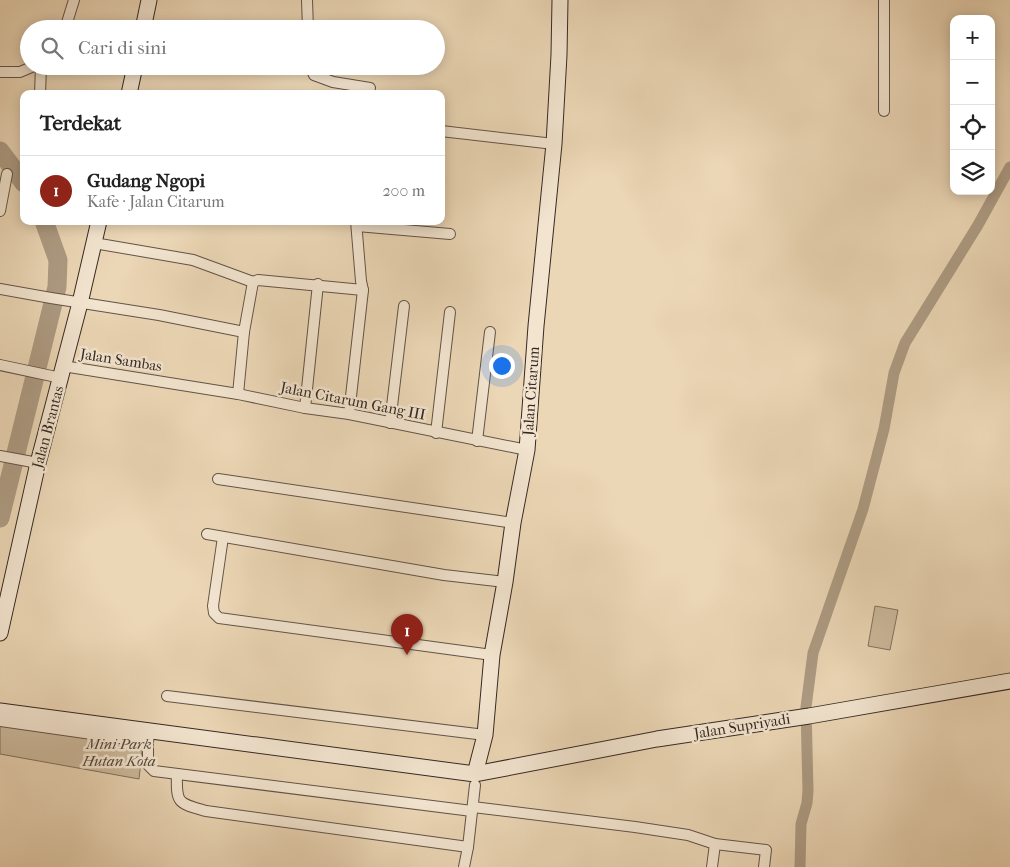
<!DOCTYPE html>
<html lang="id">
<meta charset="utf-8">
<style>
:root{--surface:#fff;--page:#f6f6f6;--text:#222;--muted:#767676;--line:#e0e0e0;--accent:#8f2418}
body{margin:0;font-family:"IM FELL French Canon",serif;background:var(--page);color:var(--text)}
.controls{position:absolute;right:15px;top:15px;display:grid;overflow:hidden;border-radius:10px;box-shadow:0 2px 12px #0003}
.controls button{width:45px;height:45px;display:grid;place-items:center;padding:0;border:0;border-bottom:1px solid var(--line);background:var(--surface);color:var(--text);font:25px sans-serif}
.you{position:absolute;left:501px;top:365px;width:18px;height:18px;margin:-12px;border:4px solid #fff;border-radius:50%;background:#1a73e8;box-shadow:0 0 0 8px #1a73e833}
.badge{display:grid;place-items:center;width:32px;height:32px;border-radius:50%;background:var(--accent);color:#fff;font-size:16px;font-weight:700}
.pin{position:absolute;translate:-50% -41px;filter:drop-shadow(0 1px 2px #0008)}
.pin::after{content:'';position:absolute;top:26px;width:18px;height:15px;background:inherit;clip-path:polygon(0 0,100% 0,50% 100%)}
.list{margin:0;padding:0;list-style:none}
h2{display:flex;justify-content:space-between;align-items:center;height:65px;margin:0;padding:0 20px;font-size:21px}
h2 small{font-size:16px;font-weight:400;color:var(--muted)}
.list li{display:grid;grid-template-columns:32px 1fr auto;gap:15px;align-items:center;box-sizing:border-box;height:70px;padding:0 20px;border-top:1px solid var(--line)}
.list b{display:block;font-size:19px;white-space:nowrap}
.list p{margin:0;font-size:16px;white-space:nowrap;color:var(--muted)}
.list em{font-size:16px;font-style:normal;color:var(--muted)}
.icon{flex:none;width:28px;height:28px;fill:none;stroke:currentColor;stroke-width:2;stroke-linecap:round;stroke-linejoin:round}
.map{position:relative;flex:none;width:1010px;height:867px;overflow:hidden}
.search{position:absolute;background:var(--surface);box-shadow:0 2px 12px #0003;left:20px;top:20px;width:425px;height:55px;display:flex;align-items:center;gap:12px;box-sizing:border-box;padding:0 18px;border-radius:28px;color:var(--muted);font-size:19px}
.panel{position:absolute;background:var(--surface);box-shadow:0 2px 12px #0003;left:20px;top:90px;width:425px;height:135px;border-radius:10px}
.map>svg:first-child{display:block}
.green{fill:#ccb99c;stroke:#817160}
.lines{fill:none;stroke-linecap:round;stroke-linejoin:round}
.canal{stroke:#ad9b83;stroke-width:11}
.river{stroke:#ad9b83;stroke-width:19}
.street-casing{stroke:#635448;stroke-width:12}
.secondary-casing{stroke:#362923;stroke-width:17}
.street{stroke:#f2e4cf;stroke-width:10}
.secondary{stroke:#f2e4cf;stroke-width:15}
.labels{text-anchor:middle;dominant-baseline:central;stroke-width:5;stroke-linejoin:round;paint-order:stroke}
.street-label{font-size:15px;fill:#362923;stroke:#f2e4cf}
.park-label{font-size:15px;font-style:italic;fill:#54463b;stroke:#f2e4cf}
</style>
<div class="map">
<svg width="1010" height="867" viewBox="0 0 1010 867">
<rect width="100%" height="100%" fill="#ebd6b5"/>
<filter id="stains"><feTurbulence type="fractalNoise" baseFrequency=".004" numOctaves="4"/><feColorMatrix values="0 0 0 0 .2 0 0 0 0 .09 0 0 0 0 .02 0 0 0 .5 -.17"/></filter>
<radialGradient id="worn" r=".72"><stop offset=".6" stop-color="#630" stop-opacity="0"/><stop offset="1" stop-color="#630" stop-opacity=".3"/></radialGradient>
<!-- green -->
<g class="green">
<polygon points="875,606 898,610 890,650 868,646"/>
<polygon points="0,715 144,734 139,779 0,754"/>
</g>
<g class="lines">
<!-- canal -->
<polyline class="canal" points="800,867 801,824 807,803 808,791 806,707 813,653 863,509 884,429 894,373 905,343 978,225 1010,167"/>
<!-- river -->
<g class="river">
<polyline points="0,151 24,183"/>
<polyline points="0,518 57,287 58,260 44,221"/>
</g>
<defs>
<g id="street">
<polyline points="307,0 308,29"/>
<polyline points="884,0 884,111"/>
<polyline points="65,29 74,0"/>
<polyline points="310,66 314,75 333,82 370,88"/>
<polyline points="0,72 20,72 34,66"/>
<polyline points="40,94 41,66"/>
<polyline points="441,131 554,144"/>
<polyline points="0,211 7,174"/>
<polyline points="357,226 450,234"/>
<polyline points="94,243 193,260 253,282"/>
<polyline points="0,289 51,298 159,315 244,332"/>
<polyline points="0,365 61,378"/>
<polyline points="63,366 238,394 305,408 349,414 527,450"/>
<polyline points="238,394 244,332 253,282 258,280 363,290 361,281 356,221"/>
<polyline points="305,408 318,284"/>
<polyline points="349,414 363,290"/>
<polyline points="390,423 404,306"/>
<polyline points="436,433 450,312"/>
<polyline points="477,441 490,332"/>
<polyline points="0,456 38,463"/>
<polyline points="218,479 513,523"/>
<polyline points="207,534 444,575 505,582"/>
<polyline points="223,537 213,606 214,613 219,618 492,655"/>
<polyline points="167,696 485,735"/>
<polyline points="0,721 148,742 149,735"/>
<polyline points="148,742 148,765 154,771 472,811"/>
<path d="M 177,774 C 176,804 178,803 206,811 L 468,847"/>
<polyline points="473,807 635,827 688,835 715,844 766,850 764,867"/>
<polyline points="464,867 468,847 475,785"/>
<polyline points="712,867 715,844"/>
</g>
<g id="secondary">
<polyline points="143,29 149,0"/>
<polyline points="129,94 135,66"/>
<polyline points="0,633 38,463 80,303 99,221"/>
<polyline points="0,711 475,774 657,739 809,716 1010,681"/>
<polyline points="475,774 485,735 492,655 505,582 513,523 527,450 536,326 554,144 559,55 560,0"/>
</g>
</defs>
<!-- street casing -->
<use href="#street" class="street-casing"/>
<!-- secondary casing -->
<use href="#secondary" class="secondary-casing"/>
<!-- street -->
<use href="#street" class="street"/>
<!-- secondary -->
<use href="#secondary" class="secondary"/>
</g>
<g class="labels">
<!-- street labels -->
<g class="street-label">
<text transform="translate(121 360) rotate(9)">Jalan Sambas</text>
<text transform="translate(531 391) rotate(-86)">Jalan Citarum</text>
<text transform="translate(353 401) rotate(11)">Jalan Citarum Gang III</text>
<text transform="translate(48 427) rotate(-75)">Jalan Brantas</text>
<text transform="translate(742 726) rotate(-9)">Jalan Supriyadi</text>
</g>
<!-- park labels -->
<g class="park-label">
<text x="119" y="744">Mini Park<tspan x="119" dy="17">Hutan Kota</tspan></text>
</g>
</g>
<rect width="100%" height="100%" filter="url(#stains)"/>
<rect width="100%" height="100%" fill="url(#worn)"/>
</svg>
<div class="controls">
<button>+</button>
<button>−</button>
<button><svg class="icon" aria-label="locate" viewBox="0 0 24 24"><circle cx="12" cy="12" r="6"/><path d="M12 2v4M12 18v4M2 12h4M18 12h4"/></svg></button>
<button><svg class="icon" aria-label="layers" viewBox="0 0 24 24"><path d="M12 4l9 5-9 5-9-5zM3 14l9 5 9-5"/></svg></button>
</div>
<div class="you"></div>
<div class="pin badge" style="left:407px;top:655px">1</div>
<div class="search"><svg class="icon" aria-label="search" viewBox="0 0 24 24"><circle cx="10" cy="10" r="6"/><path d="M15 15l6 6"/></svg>Cari di sini</div>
<section class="panel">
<h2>Terdekat<small></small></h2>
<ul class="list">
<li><span class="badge">1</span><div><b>Gudang Ngopi</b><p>Kafe · Jalan Citarum</p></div><em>200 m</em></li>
</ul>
</section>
</div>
